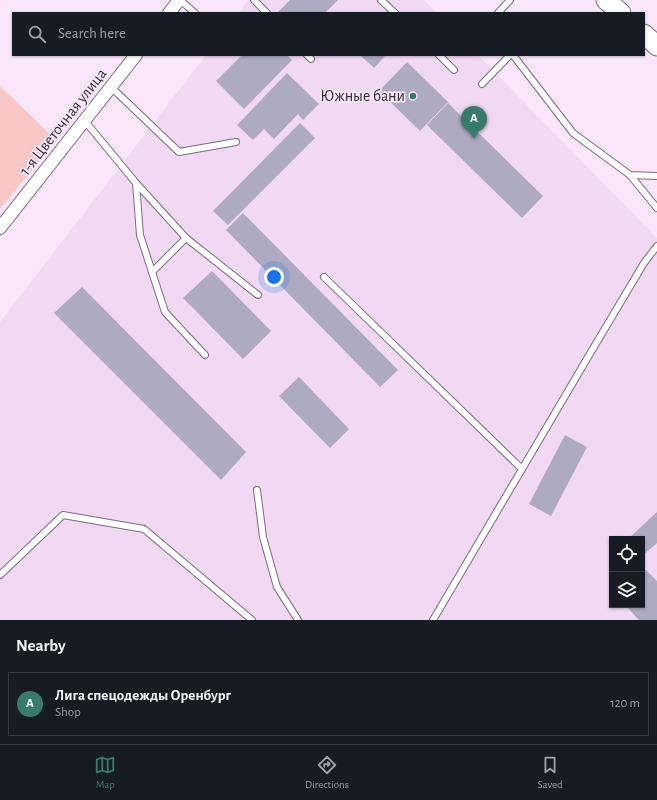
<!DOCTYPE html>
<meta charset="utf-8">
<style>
:root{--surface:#171b24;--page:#242831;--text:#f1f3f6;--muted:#9ea1a6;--line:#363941;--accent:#387b6c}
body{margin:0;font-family:"Alegreya Sans",sans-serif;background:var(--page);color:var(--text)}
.controls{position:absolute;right:12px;bottom:12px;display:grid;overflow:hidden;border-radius:0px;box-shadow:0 1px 3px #0004}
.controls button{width:36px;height:36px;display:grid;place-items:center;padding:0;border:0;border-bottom:1px solid var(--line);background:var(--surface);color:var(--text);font:20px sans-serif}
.you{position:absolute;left:274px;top:277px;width:14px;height:14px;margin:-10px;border:3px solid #fff;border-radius:50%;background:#1a73e8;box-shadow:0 0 0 6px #1a73e833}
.badge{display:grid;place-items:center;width:26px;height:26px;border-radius:50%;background:var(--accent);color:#fff;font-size:13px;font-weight:700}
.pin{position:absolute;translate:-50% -33px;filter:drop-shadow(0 1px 2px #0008)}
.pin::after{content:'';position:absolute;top:21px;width:14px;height:12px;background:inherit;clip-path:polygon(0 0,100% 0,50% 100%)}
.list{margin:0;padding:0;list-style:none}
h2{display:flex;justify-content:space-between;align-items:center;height:52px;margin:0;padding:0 16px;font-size:17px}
h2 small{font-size:13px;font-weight:400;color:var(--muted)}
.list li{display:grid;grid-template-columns:26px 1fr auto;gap:12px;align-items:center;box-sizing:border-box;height:64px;margin:0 8px 8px;padding:0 8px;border:1px solid var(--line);border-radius:0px}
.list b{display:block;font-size:15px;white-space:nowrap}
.list p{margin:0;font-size:13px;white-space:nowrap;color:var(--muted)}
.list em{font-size:13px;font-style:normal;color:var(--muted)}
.icon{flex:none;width:22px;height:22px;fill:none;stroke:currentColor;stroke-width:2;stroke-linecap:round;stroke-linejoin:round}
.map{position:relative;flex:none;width:657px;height:620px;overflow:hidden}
.search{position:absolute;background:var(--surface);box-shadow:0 1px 3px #0004;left:12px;right:12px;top:12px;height:44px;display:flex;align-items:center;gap:10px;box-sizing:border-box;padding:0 14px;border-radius:0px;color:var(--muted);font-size:15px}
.sheet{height:124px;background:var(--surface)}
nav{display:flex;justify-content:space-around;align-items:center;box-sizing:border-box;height:56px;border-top:1px solid var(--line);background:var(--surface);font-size:11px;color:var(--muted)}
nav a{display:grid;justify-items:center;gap:2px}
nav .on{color:var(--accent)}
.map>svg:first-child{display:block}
.built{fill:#f1d9f3;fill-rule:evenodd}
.green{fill:#f8c7c4}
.building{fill:#aeaac2}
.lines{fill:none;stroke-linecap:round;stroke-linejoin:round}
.lane-casing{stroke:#7b6b7d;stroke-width:8}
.street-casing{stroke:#7b6b7d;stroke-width:14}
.primary-casing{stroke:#7b6b7d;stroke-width:21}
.lane{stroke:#fff;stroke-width:6}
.street{stroke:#fff;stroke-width:12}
.primary{stroke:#fff;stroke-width:19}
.poi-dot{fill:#387b6c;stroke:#f9e6fb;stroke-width:1.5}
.labels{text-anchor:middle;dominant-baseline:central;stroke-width:3.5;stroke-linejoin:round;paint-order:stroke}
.poi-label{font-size:16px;fill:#342d35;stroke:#f9e6fb;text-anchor:end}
.street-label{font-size:16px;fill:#342d35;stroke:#f9e6fb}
</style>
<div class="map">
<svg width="657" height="620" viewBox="0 0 657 620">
<rect width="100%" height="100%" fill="#f9e6fb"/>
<!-- built -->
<g class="built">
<polygon points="248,0 424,0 436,13 238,13"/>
<path d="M 206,55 L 478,55 L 657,238 L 657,620 L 0,620 L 0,322 ZM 612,539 L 642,539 L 642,605 L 612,605 Z"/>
</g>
<!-- green -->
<polygon class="green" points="0,86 56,140 0,209"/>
<!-- building -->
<g class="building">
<polygon points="290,0 338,0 325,13 277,13"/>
<polygon points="242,55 287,55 292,60 244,109 216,81"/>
<polygon points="360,55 386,55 374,68"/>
<polygon points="407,62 448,102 420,131 379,91"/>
<polygon points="287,73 319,104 303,120 298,114 274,139 264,129 253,140 237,125"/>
<polygon points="448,103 543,196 522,218 427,125"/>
<polygon points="300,123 315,138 228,225 213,211"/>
<polygon points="243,213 398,370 380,387 226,230"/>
<polygon points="212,271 271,331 243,359 183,298"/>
<polygon points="82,287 246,452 221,480 54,313"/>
<polygon points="299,377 349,429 330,448 279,396"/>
<polygon points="565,435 587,447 551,516 529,504"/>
<polygon points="657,512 657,543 642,556 642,539 628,539"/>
<polygon points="646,570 657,581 657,620 639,620 625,605 642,605 642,574"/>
</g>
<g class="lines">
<defs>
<g id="lane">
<polyline points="180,0 195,13"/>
<polyline points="254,0 267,13"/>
<polyline points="381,0 395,13"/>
<polyline points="498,13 510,0"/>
<polyline points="307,55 311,59"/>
<polyline points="439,55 454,70"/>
<polyline points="513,55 573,133 630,175 657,176"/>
<polyline points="482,84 510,55"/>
<polyline points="111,87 179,152 236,142"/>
<polyline points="84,120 136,183 140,235 165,312 205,355"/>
<polyline points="630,175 657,208"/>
<polyline points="136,183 186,238"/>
<polyline points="152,272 186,238 258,295"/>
<polyline points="324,277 522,469"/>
<polyline points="257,490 263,537 277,587 298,620"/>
<polyline points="0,575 63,515 144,529 252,620"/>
<polyline points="433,620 591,352 644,263 657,246"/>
</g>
<g id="street">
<polyline points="169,13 179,0"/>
<polyline points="0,228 136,55"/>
</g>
<g id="primary">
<polyline points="606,0 621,13"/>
<polyline points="644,34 657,46"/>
</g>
</defs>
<!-- lane casing -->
<use href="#lane" class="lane-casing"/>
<!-- street casing -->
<use href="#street" class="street-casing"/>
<!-- primary casing -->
<use href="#primary" class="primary-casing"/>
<!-- lane -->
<use href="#lane" class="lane"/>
<!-- street -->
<use href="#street" class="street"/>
<!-- primary -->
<use href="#primary" class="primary"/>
</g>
<!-- markers -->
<circle class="poi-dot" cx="413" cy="96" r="4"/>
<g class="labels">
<!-- poi labels -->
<g class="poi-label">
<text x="405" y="96">Южные бани</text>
</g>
<!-- street labels -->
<g class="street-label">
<text transform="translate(63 122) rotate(-52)">1-я Цветочная улица</text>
</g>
</g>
</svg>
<div class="controls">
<button><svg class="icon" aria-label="locate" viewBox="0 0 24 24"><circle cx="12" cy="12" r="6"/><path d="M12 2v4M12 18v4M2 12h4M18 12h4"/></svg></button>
<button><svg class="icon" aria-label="layers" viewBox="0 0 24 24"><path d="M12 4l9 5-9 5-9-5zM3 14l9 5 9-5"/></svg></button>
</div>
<div class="you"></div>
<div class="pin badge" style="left:474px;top:139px">A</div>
<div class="search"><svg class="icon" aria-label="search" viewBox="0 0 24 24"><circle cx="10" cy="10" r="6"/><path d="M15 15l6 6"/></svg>Search here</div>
</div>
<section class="sheet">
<h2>Nearby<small></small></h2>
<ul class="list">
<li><span class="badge">A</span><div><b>Лига спецодежды Оренбург</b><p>Shop</p></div><em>120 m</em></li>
</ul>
</section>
<nav>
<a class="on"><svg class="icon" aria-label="map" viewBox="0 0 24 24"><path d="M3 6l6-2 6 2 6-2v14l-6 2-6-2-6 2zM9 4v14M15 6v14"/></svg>Map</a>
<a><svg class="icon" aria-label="directions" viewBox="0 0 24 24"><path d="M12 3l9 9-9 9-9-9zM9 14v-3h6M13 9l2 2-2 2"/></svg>Directions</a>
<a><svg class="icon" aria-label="saved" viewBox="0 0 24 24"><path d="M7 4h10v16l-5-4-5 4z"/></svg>Saved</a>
</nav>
